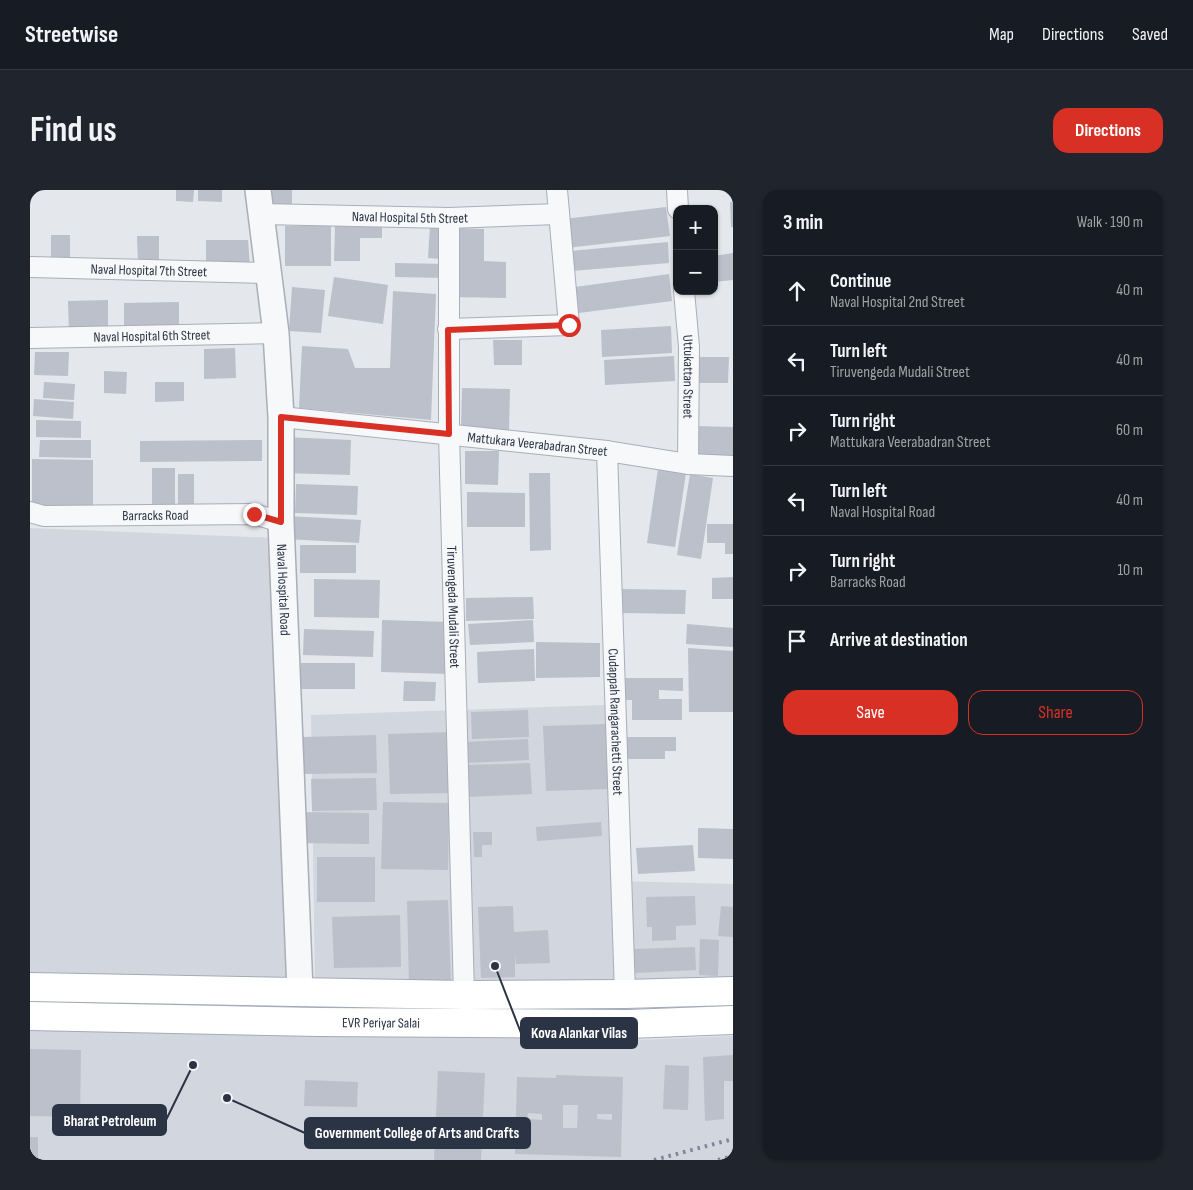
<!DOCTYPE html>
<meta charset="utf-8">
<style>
:root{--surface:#171b24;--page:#20242c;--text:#f1f3f6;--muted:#9ea1a6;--line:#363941;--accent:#d93025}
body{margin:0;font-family:"Sofia Sans Condensed",sans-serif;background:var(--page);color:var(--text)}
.controls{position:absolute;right:15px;top:15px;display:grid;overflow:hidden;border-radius:10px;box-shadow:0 1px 4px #0004}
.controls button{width:45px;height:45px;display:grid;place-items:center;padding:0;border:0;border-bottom:1px solid var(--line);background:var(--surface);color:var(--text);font:25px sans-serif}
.stop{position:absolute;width:15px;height:15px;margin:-11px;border:4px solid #d93025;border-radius:50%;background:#fff}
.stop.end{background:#d93025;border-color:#fff;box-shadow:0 1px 5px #0008}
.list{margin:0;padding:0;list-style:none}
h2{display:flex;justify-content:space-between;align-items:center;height:65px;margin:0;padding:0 20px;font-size:21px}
h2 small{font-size:16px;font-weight:400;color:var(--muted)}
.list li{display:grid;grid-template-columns:32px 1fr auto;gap:15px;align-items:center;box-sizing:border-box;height:70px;padding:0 20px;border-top:1px solid var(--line)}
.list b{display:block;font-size:19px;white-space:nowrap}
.list p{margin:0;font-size:16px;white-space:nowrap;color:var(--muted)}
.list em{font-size:16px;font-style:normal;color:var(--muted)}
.actions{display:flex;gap:10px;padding:15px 20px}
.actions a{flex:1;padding:11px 0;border:1px solid var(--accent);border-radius:15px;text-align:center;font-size:18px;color:var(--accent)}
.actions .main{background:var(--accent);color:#fff}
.icon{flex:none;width:28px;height:28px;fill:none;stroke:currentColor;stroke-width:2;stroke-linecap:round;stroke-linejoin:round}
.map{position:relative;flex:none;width:703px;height:970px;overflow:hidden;border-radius:15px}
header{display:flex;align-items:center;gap:30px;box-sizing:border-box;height:70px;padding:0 25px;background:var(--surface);border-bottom:1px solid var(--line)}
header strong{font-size:24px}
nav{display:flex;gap:28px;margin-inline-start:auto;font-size:18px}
.intro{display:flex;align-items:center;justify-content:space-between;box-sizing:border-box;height:120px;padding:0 30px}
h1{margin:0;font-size:35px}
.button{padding:12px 22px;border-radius:15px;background:var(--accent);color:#fff;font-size:18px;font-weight:700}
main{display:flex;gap:30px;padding:0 30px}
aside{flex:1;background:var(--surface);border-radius:15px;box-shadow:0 1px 4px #0004}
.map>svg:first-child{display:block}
.built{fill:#d2d6de}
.building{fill:#bbc0ca;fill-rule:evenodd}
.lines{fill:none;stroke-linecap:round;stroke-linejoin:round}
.minor-casing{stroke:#a9aeb7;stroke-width:22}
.tertiary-casing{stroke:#a9aeb7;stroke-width:28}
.primary-casing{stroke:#a3abb8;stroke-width:30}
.minor{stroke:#f7f8fa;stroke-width:20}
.tertiary{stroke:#f7f8fa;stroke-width:25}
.primary{stroke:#fff;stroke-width:28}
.rail{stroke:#7d8696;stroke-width:4;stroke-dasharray:2.5 5;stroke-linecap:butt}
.route{stroke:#d93025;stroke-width:6}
.labels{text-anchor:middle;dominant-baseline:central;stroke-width:4;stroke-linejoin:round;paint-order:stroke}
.street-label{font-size:14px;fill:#2b3445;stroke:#f4f6f9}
.leader{fill:none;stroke:#2b3445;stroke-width:2}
.callout-dot{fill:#2b3445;stroke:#f4f6f9;stroke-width:2}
.callout{fill:#2b3445;stroke:#2b3445;stroke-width:2}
.callout-label{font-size:15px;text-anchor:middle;font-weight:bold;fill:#fff}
</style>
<header>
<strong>Streetwise</strong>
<nav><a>Map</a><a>Directions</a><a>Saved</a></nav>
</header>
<div class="intro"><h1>Find us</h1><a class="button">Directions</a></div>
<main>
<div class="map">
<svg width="703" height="970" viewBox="0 0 703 970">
<rect width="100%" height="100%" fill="#e4e7ec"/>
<!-- built -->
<g class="built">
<polygon points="0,338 247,348 267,789 0,782"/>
<polygon points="576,515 585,691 703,694 703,793 285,795 281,525"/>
<polygon points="0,840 394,845 605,850 703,846 703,970 0,970"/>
</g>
<!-- building -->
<g class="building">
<polygon points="146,0 164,0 163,12 146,11"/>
<polygon points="168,0 192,0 192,12 168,11"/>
<rect x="240" y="0" width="22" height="14"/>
<polygon points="700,12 703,12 703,37 701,37"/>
<polygon points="636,17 640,46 537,58 534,29"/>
<polygon points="400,35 413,36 411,69 398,68"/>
<rect x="255" y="36" width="46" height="40"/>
<polygon points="305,36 352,37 352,48 330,48 330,71 304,71"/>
<polygon points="423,38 454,39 454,71 476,72 476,108 422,107"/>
<rect x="21" y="45" width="19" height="27"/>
<polygon points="107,46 129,46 129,73 108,73"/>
<polygon points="176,50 218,50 220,77 176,75"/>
<polygon points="638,52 639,73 542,81 540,61"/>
<polygon points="703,63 703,90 684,92 684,66"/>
<polygon points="365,73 416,74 416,88 365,87"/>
<polygon points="639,84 642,111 541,124 538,98"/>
<polygon points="304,87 358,95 353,134 298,126"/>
<polygon points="262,97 295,100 291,143 259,141"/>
<polygon points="363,101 406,104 401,230 269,218 272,156 318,159 325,178 360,178"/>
<polygon points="78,110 78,144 39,144 38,111"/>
<polygon points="149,112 149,142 94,142 94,113"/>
<polygon points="641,136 642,163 572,167 571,140"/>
<polygon points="463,150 492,150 492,175 464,175"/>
<polygon points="205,158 206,188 174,189 174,159"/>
<polygon points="5,162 39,162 38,186 4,185"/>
<polygon points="644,166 645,191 575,195 574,170"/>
<polygon points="665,167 699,167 698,193 664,193"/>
<polygon points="74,181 97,182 96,204 74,203"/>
<polygon points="14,192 45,194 44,210 13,208"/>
<polygon points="125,192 154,192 154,211 125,212"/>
<polygon points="432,198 480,199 479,240 431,239"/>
<polygon points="4,209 44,212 43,229 3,226"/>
<polygon points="6,230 51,231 51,248 6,247"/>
<polygon points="665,236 703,237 703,271 664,270"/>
<polygon points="255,247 321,250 320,285 254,283"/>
<polygon points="10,250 61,250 61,268 9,267"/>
<polygon points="232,250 232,271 110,272 110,251"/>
<polygon points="435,261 469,261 468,295 435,294"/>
<polygon points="2,269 63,270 63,317 2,317"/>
<rect x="122" y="278" width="23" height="39"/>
<polygon points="628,279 656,283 645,357 617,353"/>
<polygon points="499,283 520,283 521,360 500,361"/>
<polygon points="148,284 164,284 164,322 148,321"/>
<polygon points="660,284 683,288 671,369 647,365"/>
<polygon points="266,294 328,296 327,325 265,323"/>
<polygon points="437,302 495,303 495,337 437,337"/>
<polygon points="257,326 331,330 329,353 256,349"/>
<polygon points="677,334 703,334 703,364 695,364 695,353 677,353"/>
<rect x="270" y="355" width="56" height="28"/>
<polygon points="703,387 703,409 682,409 682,388"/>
<polygon points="284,389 350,390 349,428 284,427"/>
<polygon points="592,399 656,400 655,424 592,423"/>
<polygon points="503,407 504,429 436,431 436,408"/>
<polygon points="352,430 422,432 421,484 351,482"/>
<polygon points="503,430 504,452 440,455 438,434"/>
<polygon points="657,434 703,438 703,457 656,454"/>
<polygon points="274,439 344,441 343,467 273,465"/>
<polygon points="506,452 570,453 570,487 506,488"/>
<polygon points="658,458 703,461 703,522 659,522"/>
<polygon points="504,459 505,491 448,493 447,462"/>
<rect x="271" y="473" width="54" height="26"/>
<polygon points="593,488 653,488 653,501 629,500 629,509 652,509 652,530 602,530 602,510 592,510"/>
<polygon points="374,491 406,492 405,511 373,511"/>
<polygon points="498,520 499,547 442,549 441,522"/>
<polygon points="577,534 579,599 516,601 513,536"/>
<polygon points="422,542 424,603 360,604 358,544"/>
<polygon points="346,545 347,583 274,584 273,547"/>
<polygon points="596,547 646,547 646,561 635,561 635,569 596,569"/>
<polygon points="498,549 499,570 435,573 435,552"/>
<polygon points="500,573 502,604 438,607 436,575"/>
<polygon points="346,588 347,620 282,621 281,589"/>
<polygon points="353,612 419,613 418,680 351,679"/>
<polygon points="267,622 339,623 339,654 266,653"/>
<polygon points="571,632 572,646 507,651 506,637"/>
<polygon points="668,638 703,639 703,669 668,668"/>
<polygon points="443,642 462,642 462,655 452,655 452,667 444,667"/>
<polygon points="663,655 665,681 608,684 606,658"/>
<rect x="287" y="667" width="58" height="45"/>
<polygon points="665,706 666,735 646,736 646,750 622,751 622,737 617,737 616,707"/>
<polygon points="418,710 421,792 379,793 377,711"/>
<polygon points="483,716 484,742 518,740 520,773 486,774 485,764 485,787 451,788 448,717"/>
<polygon points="691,716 703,717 703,747 688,746"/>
<polygon points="370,725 371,777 304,778 302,727"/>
<polygon points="670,749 689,750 688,786 669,785"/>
<polygon points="665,757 666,780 605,783 604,759"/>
<polygon points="0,859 51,860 50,927 0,926"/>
<polygon points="703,865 703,891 694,891 694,929 675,931 673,867"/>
<polygon points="635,875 659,876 658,920 633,919"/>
<polygon points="408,881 455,883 451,970 404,970"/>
<path d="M 526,885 L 593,887 L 591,967 L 485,964 L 487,887 L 526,888 ZM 533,915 L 548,915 L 547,938 L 533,938 ZM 498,923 L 512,924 L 512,930 L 497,929 ZM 567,924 L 582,924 L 582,930 L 567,929 Z"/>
<polygon points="275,890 328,892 327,917 274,916"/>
<rect x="0" y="947" width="8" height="23"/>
</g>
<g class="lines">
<defs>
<g id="minor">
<polyline points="647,0 648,19"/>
<path id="s1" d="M 231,24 L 419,28 L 529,24"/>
<path id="s2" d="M 419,28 L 419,244 L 434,805"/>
<path id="s3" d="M 0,77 L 238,83"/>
<path id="s4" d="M 654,101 L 659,157 L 658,274"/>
<polyline points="418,139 539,135 527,0"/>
<path id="s5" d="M 0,148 L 246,143"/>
<path id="s6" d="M 251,227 L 577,261 L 658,274 L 703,276"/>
<path id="s7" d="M 577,261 L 595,804"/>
<path id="s8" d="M 0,322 L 14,326 L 224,324 L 251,332"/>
</g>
<g id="tertiary">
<path id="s9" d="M 228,0 L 246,143 L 251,227 L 251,332 L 270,801"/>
</g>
<g id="primary">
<polyline points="0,797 434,805 595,804 703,801"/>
<path id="s10" d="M 0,826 L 289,832 L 599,834 L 703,830"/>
</g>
</defs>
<!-- minor casing -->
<use href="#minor" class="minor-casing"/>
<!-- tertiary casing -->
<use href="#tertiary" class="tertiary-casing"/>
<!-- primary casing -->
<use href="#primary" class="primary-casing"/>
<!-- minor -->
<use href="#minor" class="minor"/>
<!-- tertiary -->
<use href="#tertiary" class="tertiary"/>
<!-- primary -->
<use href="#primary" class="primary"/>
<!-- rail -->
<g class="rail">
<polyline points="624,970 703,949"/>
<polyline points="688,970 703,966"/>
</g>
</g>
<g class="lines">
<!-- route -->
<polyline class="route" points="224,324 251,332 251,227 419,244 418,140 539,135"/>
</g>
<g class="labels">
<!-- street labels -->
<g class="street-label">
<text stroke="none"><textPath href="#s1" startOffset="149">Naval Hospital 5th Street</textPath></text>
<text stroke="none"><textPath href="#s3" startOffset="119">Naval Hospital 7th Street</textPath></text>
<text stroke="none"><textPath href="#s5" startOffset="122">Naval Hospital 6th Street</textPath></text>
<text stroke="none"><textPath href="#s4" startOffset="86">Uttukattan Street</textPath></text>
<text stroke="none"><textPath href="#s6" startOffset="258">Mattukara Veerabadran Street</textPath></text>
<text stroke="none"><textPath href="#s8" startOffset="126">Barracks Road</textPath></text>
<text stroke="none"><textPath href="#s9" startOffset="401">Naval Hospital Road</textPath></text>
<text stroke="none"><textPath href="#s2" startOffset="389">Tiruvengeda Mudali Street</textPath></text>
<text stroke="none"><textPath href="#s7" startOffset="271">Cudappah Rangarachetti Street</textPath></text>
<text stroke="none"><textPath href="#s10" startOffset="351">EVR Periyar Salai</textPath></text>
</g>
</g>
<!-- callouts -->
<path class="leader" d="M465 776L491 843M163 875L136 930M197 908L275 943"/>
<g class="callout-dot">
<circle cx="465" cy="776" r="5"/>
<circle cx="163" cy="875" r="5"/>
<circle cx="197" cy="908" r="5"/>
</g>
<g class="callout">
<rect x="491" y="828" width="116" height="30" rx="5"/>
<rect x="23" y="915" width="113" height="30" rx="5"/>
<rect x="275" y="928" width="225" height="30" rx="5"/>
</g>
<g class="callout-label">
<text x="549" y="848">Kova Alankar Vilas</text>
<text x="80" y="936">Bharat Petroleum</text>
<text x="387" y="948">Government College of Arts and Crafts</text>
</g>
</svg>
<div class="controls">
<button>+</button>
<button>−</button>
</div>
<div class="stop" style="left:539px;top:135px"></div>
<div class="stop end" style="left:224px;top:324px"></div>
</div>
<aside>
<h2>3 min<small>Walk · 190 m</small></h2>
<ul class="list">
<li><svg class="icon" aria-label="ahead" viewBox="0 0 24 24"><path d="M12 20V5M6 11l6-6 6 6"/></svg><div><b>Continue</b><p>Naval Hospital 2nd Street</p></div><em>40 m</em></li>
<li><svg class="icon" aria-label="left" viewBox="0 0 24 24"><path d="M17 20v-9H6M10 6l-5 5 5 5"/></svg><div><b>Turn left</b><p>Tiruvengeda Mudali Street</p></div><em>40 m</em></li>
<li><svg class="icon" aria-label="right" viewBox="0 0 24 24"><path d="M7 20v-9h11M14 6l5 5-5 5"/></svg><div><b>Turn right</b><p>Mattukara Veerabadran Street</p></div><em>60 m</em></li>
<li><svg class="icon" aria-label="left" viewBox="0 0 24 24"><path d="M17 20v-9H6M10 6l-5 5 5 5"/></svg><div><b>Turn left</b><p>Naval Hospital Road</p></div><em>40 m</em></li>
<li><svg class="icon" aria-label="right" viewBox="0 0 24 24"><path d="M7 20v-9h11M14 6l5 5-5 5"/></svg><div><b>Turn right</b><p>Barracks Road</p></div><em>10 m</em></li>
<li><svg class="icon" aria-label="arrive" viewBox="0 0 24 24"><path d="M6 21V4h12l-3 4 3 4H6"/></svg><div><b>Arrive at destination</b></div></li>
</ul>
<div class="actions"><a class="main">Save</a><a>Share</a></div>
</aside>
</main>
